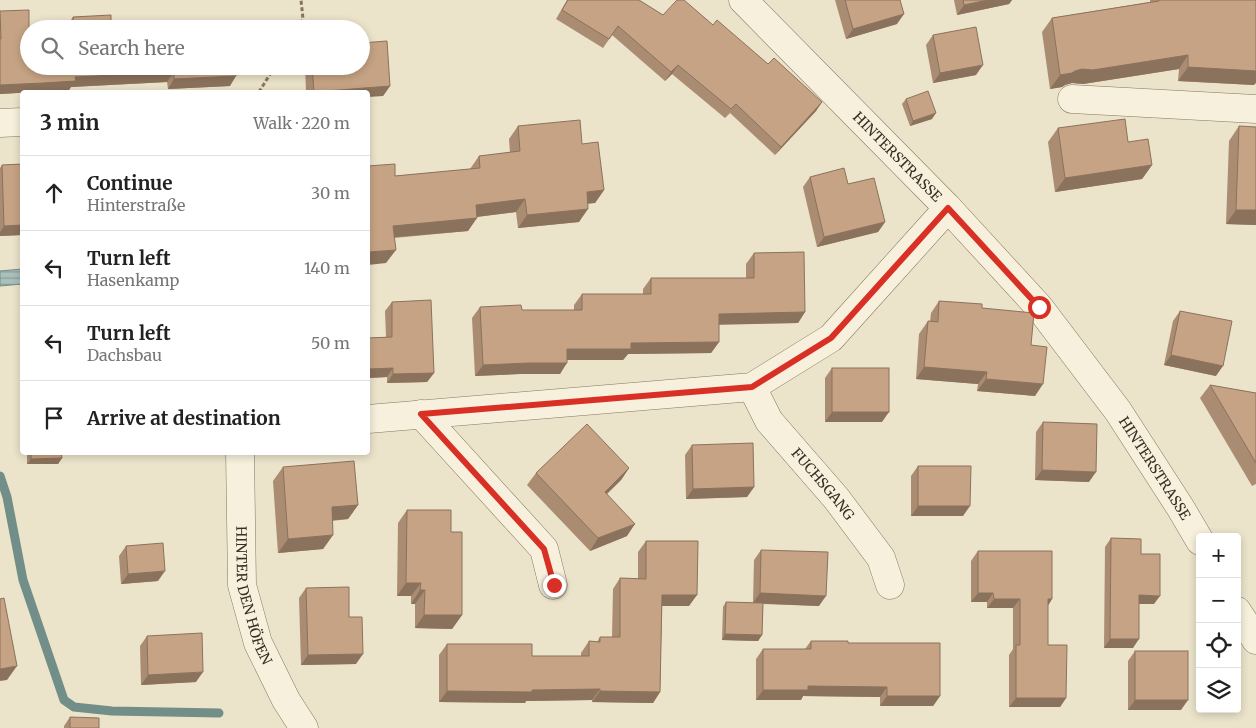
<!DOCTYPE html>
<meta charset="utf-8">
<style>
:root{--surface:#fff;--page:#f6f6f6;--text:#222;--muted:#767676;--line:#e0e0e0}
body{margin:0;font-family:Merriweather,serif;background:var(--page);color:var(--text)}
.controls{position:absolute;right:15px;bottom:15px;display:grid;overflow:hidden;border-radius:5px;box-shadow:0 2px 8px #0003}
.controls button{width:45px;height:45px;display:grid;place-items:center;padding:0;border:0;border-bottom:1px solid var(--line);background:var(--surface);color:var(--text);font:25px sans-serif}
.stop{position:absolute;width:15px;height:15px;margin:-11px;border:4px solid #d93025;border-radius:50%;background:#fff}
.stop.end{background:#d93025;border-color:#fff;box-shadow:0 1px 5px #0008}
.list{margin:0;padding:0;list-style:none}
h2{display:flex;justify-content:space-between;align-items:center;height:65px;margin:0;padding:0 20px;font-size:21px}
h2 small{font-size:16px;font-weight:400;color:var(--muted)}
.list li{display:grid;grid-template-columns:32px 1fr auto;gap:15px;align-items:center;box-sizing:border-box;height:75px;padding:0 20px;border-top:1px solid var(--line)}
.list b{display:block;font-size:19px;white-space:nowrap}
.list p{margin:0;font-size:16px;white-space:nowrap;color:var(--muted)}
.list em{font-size:16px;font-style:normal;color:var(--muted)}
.icon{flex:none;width:28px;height:28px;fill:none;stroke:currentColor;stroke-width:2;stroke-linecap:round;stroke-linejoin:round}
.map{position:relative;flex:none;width:1256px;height:728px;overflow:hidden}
.search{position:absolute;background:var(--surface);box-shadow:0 2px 8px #0003;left:20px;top:20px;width:350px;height:55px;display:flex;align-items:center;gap:12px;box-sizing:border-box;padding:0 18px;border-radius:28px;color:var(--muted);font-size:19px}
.panel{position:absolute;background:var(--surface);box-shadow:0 2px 8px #0003;left:20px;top:90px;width:350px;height:365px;border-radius:5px}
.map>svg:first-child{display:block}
.water{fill:url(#water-rules);stroke:#718e88}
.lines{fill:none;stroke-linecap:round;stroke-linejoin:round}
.stream{stroke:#718e88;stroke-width:9}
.minor-casing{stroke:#867660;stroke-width:29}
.path{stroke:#867660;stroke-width:3;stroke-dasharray:4 2.5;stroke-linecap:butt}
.minor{stroke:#f6f0dd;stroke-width:28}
.wall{fill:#aa8c72}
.shaded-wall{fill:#8b725c}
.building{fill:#c6a384;stroke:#8b725c}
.route{stroke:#d93025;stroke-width:6}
.labels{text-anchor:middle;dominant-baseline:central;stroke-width:4.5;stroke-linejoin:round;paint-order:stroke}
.street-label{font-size:14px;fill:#382e22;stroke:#f3edd9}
</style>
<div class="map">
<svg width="1256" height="728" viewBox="0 0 1256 728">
<defs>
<pattern id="water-rules" width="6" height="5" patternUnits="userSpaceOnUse" patternTransform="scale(1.25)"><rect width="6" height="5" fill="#aac0bb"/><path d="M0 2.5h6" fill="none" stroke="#8b9c98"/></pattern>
</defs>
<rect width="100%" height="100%" fill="#ebe3ca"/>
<!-- water -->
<polygon class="water" points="22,269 22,284 0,286 0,271"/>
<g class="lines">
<!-- stream -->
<polyline class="stream" points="0,476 7,497 23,580 64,700 74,707 112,711 219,713"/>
<defs>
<g id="minor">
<path id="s1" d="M 743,0 L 948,208 L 1039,307 L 1118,411 L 1180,507 L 1200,541"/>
<polyline points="1072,99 1256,109"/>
<polyline points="0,123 22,122"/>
<path id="s2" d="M 752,387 L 769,421 L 836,498 L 881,558 L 890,585"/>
<polyline points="421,414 544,549 553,585"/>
<polyline points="368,419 752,387 831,338 948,208"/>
<path id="s3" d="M 240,452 L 242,585 L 258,643 L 286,700 L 304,728"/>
<polyline points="1237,611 1256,640"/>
</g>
</defs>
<!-- minor casing -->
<use href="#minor" class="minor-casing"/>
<!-- path -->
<g class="path">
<polyline points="297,29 303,19 301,0"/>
<polyline points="259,92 275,66"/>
</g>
<!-- minor -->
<use href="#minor" class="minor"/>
</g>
<!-- wall -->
<g class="wall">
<polygon points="567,0 639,0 663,15 713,25 822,102 816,111 775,155 730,113 725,118 672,74 665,81 612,35 603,48 556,19"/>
<polygon points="835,0 900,0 897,24 846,39"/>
<polygon points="954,0 1012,0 1009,4 957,15"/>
<polygon points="1150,0 1256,0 1254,85 1178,81 1179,69 1083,84 1072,83 1065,85 1062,87 1050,89 1042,32 1052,18 1150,2"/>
<polygon points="0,11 29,66 236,66 230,86 168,89 167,82 71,87 69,90 0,94"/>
<polygon points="73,17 111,29 66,29 66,27"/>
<polygon points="933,35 976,75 933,83 926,45"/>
<polygon points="305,66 361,66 390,86 383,96 368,92 306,92"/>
<polygon points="906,99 932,119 910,126 902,104"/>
<polygon points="518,126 582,144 604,190 595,203 588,203 579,222 518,228 516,212 477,217 468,231 394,238 386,263 395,176 470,169 479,156 510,153 509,139"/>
<polygon points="1239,126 1256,225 1226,224 1229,141"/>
<polygon points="1058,128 1128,142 1152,165 1142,179 1055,192 1048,142"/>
<polygon points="22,164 22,235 0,236 0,168 2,165"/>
<polygon points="810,177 848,184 885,222 878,232 817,247 803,187"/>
<polygon points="754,253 805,312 798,323 719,324 719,342 711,353 628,354 623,360 567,360 560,374 520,374 475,376 472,318 480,307 522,310 574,310 574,305 582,294 643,294 643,289 651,278 746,278 746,264"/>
<polygon points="939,301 982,308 1031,345 1035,396 977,391 978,384 916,379 919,334 928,321 930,322 931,313"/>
<polygon points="392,302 434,373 427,382 387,383 387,377 368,378 368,338 386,337 385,311"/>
<polygon points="1180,311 1216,376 1164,365 1173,321"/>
<polygon points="832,368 882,422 825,422 825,378"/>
<polygon points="1210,385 1256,393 1256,484 1252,486 1200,398"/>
<polygon points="1043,422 1089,482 1035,480 1036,432"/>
<polygon points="692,445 754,487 747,497 686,499 685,455"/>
<polygon points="27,452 61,452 62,458 58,464 27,464"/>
<polygon points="918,466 963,516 911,516 911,476"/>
<polygon points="283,467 358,505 348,519 332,521 333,535 323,549 278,553 273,481"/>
<polygon points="629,468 621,480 607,494 627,536 590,551 527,485 536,473"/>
<polygon points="407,510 451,532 462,615 452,629 415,628 415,604 411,604 411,596 397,596 398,523"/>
<polygon points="1111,538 1141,554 1154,604 1139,604 1133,648 1104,648 1105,547"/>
<polygon points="646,541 689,606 662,606 660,692 653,703 592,702 592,700 526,701 525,703 439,702 439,655 447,644 532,656 581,656 581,653 589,641 597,642 600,637 612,637 613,589 620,578 638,579 638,552"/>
<polygon points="126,546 158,581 121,584 119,556"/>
<polygon points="761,550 819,606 763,604 762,635 758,641 722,640 723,607 726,602 753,603 754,560"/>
<polygon points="978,551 1052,599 1048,605 1048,645 1066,698 1060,707 1009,707 1009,655 1013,649 1013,608 987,608 987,602 971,602 971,561"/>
<polygon points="306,588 349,617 356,664 301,665 299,598"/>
<polygon points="147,636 196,682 141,685 140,646"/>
<polygon points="811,641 848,643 940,696 933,706 880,706 880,697 803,696 801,700 756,700 756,659 763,649 805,649"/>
<polygon points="1135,651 1181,710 1128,710 1128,661"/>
<polygon points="70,717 99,728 64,728 64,726"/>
</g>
<!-- shaded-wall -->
<g class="shaded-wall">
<polygon points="988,0 1012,0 1009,4 957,15 964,5"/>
<polygon points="904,14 897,24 846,39 853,29"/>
<polygon points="1188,55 1179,69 1083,84 1072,83 1065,85 1062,87 1050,89 1060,75 1082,69"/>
<polygon points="678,65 672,74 665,81 671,72"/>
<polygon points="983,65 976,75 933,83 940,73"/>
<polygon points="1188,67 1256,71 1256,83 1254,85 1178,81"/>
<polygon points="174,72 167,82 71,87 69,90 0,94 0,85 75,77"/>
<polygon points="236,76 230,86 168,89 174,79"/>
<polygon points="390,86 383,96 368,97 368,92 314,92"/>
<polygon points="822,102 816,111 775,155 781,147"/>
<polygon points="936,113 932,119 910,126 913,121"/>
<polygon points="1152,165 1142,179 1055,192 1065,178"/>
<polygon points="604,190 595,203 578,205 587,192"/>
<polygon points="525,199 516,212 467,218 476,205"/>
<polygon points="588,209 579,222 518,228 527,215"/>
<polygon points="1236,210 1256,210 1256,225 1226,224"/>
<polygon points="477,218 468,231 384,238 393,226"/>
<polygon points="885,222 878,232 817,247 824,237"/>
<polygon points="22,225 22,235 0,236 0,232 4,226"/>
<polygon points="396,250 386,263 368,265 368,252"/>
<polygon points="805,312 798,323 711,325 719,314"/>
<polygon points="719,342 711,353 628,354 623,360 560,360 567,349 631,343"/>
<polygon points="1171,355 1223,366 1216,376 1164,365"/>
<polygon points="528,363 567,363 560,374 520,374 475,376 483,365"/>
<polygon points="924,367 987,372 978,384 916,379"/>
<polygon points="393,368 387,377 368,378 368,370 369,369"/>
<polygon points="434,373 427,382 387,383 393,374"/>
<polygon points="986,379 1043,384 1035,396 977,391"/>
<polygon points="832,412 889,412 882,422 825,422"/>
<polygon points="62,458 58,464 27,464 31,459"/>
<polygon points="629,468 621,480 596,504 605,492"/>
<polygon points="1042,470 1096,472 1089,482 1035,480"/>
<polygon points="754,487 747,497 686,499 693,489"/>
<polygon points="358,505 348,519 322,521 332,507"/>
<polygon points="918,506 970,506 963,516 911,516"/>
<polygon points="635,524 627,536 590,551 598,538"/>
<polygon points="333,535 323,549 278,553 288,539"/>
<polygon points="165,571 158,581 121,584 128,574"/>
<polygon points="406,583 421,583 411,596 397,596"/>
<polygon points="420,590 425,590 415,604 411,604"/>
<polygon points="760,593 826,596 819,606 753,603"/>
<polygon points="978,593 993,593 987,602 971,602"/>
<polygon points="662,595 697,595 689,606 654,606"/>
<polygon points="1139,595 1160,596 1154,604 1133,604"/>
<polygon points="994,599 1020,599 1013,608 987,608"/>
<polygon points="1048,599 1052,599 1046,609"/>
<polygon points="424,615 462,615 452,629 415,628"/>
<polygon points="725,634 762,635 758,641 722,640"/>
<polygon points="1110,639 1139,639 1133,648 1104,648"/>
<polygon points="363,654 356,664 301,665 308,655"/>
<polygon points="17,666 7,680 0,681 0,669"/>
<polygon points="203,672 196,682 141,685 148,675"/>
<polygon points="808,686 887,687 880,697 803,696 801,700 756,700 763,690"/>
<polygon points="600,689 592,700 526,701 525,703 439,702 447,691"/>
<polygon points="600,691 660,692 653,703 592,702"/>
<polygon points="887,696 940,696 933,706 880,706"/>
<polygon points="1016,698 1066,698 1060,707 1009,707"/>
<polygon points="1135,700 1188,700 1181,710 1128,710"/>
</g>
<!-- building -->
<g class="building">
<polygon points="568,0 639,0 663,15 677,0 684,0 713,25 717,20 768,64 774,58 822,102 781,147 736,104 731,109 678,65 671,72 618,26 609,39 562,10"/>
<polygon points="845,0 900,0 904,14 853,29"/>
<polygon points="963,0 988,0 964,5"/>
<polygon points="1159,0 1256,0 1256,71 1188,67 1188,55 1093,70 1082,69 1075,71 1072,73 1060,75 1052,18 1159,1"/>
<polygon points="29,10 29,66 236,66 236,76 174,79 174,72 75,77 76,81 43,83 0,85 0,39 1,39 0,11"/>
<polygon points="111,15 111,29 74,29 73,17"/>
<polygon points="206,23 206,29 172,29 172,24"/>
<polygon points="976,27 983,65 940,73 933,35"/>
<polygon points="387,41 390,86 314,92 312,66 361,66 361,43"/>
<polygon points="928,91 936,113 913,121 906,99"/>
<polygon points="1125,119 1128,142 1148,139 1152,165 1065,178 1058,128"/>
<polygon points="580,120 582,144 598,142 604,190 587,192 588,209 527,215 525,199 476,205 477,218 393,226 396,250 368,252 368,166 395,164 395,176 480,168 479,156 520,151 518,126"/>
<polygon points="1239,126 1256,127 1256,210 1236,210"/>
<polygon points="22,164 22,225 4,226 2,165"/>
<polygon points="844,168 848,184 874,178 885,222 824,237 810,177"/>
<polygon points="804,252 805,312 719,314 719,342 631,343 631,349 567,349 567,363 528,363 483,365 480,307 521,305 522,310 582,310 582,294 651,294 651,278 754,278 754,253"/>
<polygon points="431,300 434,373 393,374 393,368 369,369 368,338 392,337 392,302"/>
<polygon points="939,301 982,304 982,308 1034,313 1031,345 1047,347 1043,384 986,379 987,372 924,367 928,321 938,322"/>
<polygon points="1180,311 1232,321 1223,366 1171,355"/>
<rect x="832" y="368" width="57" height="44"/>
<polygon points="1210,385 1256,393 1256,463"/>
<polygon points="1043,422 1097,424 1096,472 1042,470"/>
<polygon points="587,424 629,468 605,492 635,524 598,538 536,473"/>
<polygon points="753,443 754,487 693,489 692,445"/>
<polygon points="31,452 61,452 62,458 31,459"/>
<polygon points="354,461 358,505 332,507 333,535 288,539 283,467"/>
<polygon points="918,466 971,466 970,506 918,506"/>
<polygon points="407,510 451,510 451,532 462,532 462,615 424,615 425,590 420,590 421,583 406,583"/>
<polygon points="1111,538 1141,539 1141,554 1160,554 1160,596 1139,595 1139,639 1110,639"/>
<polygon points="646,541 698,541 697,595 662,595 660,692 600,691 600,689 532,690 532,692 447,691 447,644 532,644 532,656 589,656 589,641 600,642 600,637 620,637 620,578 646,579"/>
<polygon points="163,543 165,571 128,574 126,546"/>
<polygon points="761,550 828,552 826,596 760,593"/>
<polygon points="978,551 1052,551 1052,599 1048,599 1048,645 1067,645 1066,698 1016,698 1016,645 1020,645 1020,599 994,599 993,593 978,593"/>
<polygon points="349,587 349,617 362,617 363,654 308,655 306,588"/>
<polygon points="4,598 17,666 0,669 0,599"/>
<polygon points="726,602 763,603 762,635 725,634"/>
<polygon points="202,633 203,672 148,675 147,636"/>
<polygon points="811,641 848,641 848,643 940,643 940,696 887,696 887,687 808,686 808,690 763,690 763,649 811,649"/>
<rect x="1135" y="651" width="53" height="49"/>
<polygon points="70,717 99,718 99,728 70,728"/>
</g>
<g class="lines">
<!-- route -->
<polyline class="route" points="554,585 544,549 421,414 752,387 831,338 948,208 1039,307"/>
</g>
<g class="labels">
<!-- street labels -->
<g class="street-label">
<text stroke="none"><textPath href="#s1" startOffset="220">HINTERSTRASSE</textPath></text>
<text stroke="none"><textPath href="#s1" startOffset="625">HINTERSTRASSE</textPath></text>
<text stroke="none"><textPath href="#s2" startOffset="121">FUCHSGANG</textPath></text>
<text stroke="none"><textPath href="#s3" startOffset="145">HINTER DEN HÖFEN</textPath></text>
</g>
</g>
</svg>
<div class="controls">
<button>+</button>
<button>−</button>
<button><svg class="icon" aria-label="locate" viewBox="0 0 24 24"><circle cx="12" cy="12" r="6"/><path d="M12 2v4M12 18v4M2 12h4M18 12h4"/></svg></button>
<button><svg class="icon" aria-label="layers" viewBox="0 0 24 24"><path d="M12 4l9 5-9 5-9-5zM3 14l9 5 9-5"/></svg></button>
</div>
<div class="stop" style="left:1039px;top:307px"></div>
<div class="stop end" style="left:554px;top:585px"></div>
<div class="search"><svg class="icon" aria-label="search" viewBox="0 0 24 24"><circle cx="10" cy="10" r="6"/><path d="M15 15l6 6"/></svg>Search here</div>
<section class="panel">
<h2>3 min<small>Walk · 220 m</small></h2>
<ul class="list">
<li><svg class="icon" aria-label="ahead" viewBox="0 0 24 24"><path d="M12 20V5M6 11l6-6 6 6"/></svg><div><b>Continue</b><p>Hinterstraße</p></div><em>30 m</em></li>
<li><svg class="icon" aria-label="left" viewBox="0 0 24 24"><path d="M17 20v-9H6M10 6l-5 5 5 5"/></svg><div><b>Turn left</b><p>Hasenkamp</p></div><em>140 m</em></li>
<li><svg class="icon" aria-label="left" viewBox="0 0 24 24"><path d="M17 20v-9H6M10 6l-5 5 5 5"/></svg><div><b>Turn left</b><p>Dachsbau</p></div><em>50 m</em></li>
<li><svg class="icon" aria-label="arrive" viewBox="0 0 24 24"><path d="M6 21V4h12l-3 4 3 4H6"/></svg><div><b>Arrive at destination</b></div></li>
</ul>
</section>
</div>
